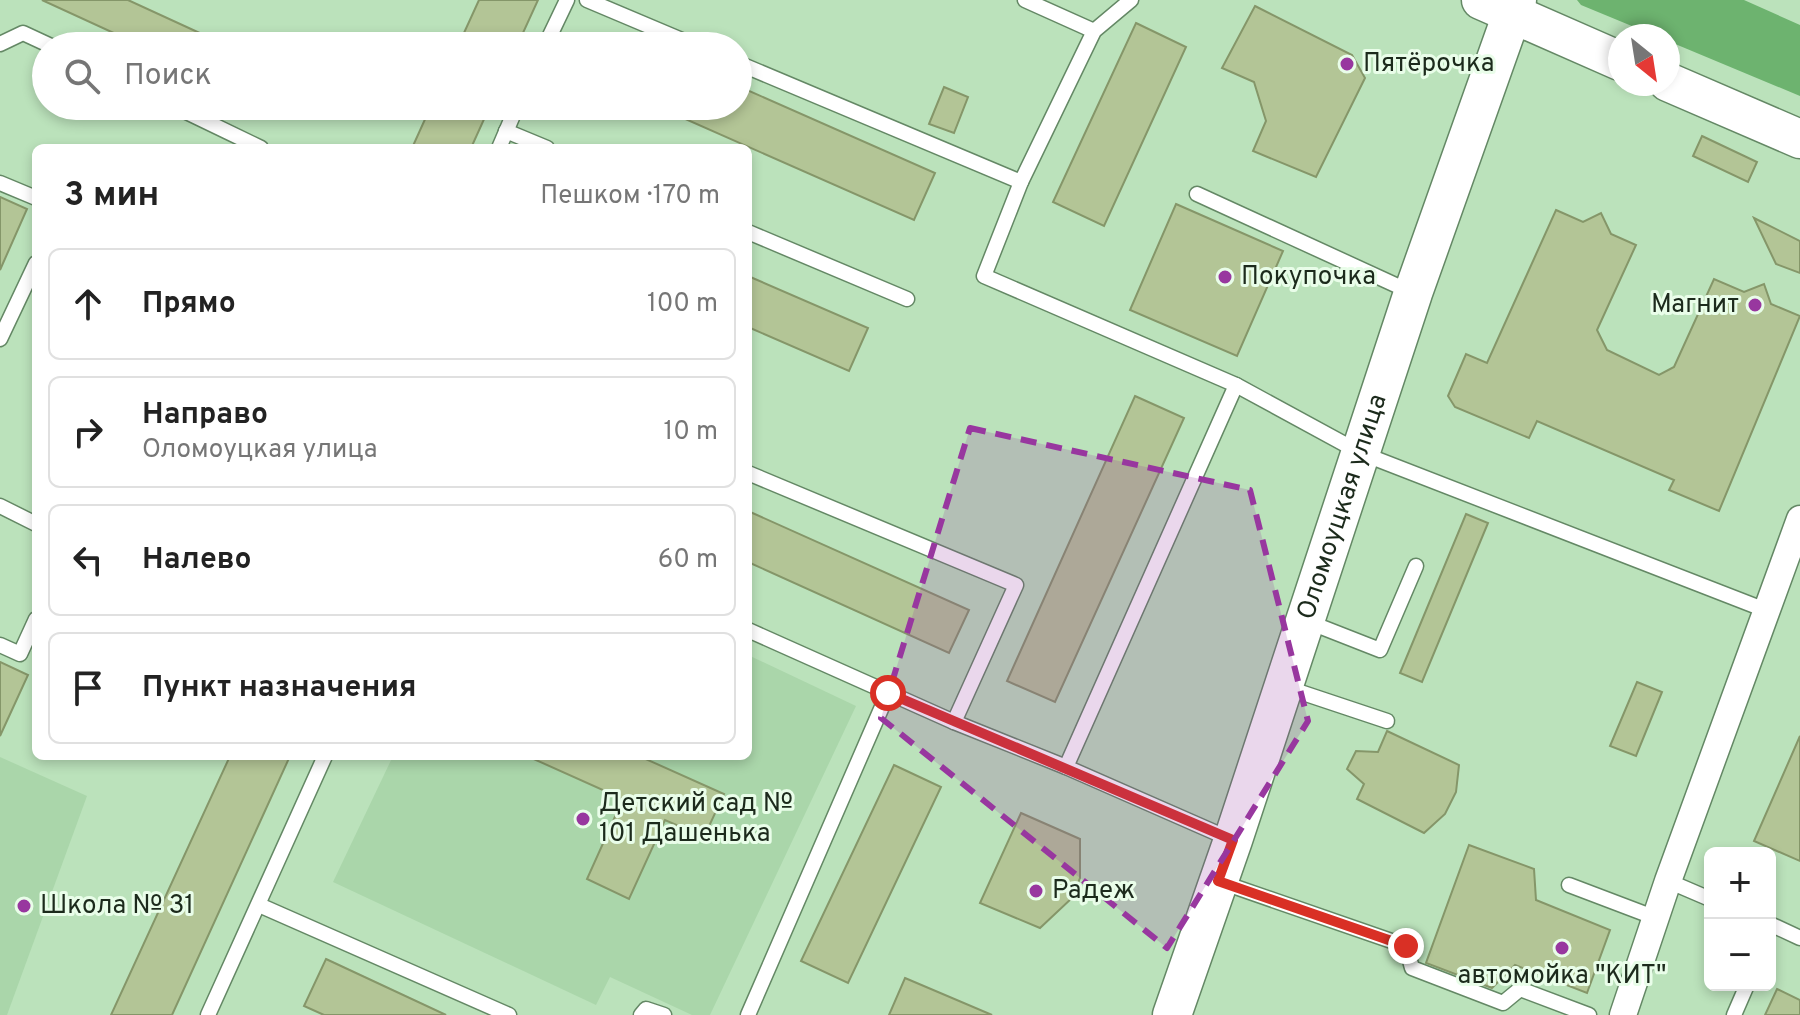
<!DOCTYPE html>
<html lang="ru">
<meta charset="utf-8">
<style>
:root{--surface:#fff;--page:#f6f6f6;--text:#222;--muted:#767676;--line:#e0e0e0}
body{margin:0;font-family:Overpass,sans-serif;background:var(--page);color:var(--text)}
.controls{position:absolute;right:24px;bottom:24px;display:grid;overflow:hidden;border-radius:12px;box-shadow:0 4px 12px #0003}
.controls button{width:72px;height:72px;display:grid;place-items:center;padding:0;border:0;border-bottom:2px solid var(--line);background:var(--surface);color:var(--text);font:40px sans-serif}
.compass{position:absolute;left:1608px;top:24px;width:72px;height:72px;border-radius:50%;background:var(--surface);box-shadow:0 4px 12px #0003;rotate:150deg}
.stop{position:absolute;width:24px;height:24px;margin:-18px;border:6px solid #d93025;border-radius:50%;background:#fff}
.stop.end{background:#d93025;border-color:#fff;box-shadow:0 2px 8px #0008}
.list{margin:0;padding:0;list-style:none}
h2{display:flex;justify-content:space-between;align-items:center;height:104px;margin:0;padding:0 32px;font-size:34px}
h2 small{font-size:26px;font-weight:400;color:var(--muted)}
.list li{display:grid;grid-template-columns:52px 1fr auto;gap:24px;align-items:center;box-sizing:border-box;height:112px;margin:0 16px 16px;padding:0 16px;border:2px solid var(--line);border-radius:12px}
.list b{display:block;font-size:30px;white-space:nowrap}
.list p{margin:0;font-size:26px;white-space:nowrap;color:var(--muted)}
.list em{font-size:26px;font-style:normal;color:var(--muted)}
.icon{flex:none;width:44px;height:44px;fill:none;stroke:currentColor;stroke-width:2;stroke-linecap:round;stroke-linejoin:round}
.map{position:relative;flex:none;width:1800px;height:1015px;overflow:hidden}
.search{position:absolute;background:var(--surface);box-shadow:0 4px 12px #0003;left:32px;top:32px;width:720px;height:88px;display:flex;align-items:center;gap:20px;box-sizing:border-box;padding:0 28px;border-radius:44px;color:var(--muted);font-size:30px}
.panel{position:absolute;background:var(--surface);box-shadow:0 4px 12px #0003;left:32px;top:144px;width:720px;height:616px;border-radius:12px}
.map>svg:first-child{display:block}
.built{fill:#aad6aa}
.forest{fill:#6db36f}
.building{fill:#b3c596;stroke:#859669;stroke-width:2}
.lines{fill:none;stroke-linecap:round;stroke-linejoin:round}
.lane-casing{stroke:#648865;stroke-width:17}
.street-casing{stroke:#648865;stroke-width:29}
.secondary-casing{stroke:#648865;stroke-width:41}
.lane{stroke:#fff;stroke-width:14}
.street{stroke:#fff;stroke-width:26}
.secondary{stroke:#fff;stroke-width:38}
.route{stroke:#d93025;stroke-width:10}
.marked{fill:#98379f;fill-opacity:0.2;stroke:#98379f;stroke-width:6;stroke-dasharray:16 10;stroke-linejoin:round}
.poi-dot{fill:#98379f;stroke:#e9fde9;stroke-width:3}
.labels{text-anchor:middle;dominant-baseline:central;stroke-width:6;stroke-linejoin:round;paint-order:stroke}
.poi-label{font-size:26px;fill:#1c2a1c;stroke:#e9fde9;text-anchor:start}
.street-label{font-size:26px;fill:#1c2a1c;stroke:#e9fde9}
</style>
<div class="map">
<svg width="1800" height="1015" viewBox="0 0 1800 1015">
<rect width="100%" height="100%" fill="#bbe2bb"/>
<!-- built -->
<g class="built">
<polygon points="748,655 856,706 710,1015 692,1015 610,977 596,1005 333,882 393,756 748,756"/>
<polygon points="0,757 87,796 7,1015 0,1015"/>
</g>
<!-- forest -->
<polygon class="forest" points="1577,0 1744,0 1800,25 1800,96 1668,41 1668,36 1656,36 1581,5"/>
<!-- building -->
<g class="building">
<polygon points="42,0 128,0 228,46 142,46"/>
<polygon points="479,0 538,0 517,46 458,46"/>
<polygon points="1255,6 1352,55 1365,78 1316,177 1253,151 1266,121 1254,82 1222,68"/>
<polygon points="1136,23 1186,47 1104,226 1053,202"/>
<polygon points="738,86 935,173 914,220 656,106 738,106"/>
<polygon points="944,87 968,97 954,133 929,124"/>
<polygon points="431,106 490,106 471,148 412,148"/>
<polygon points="1702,136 1757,162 1748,182 1693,156"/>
<polygon points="0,197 27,209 0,270"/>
<polygon points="1176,204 1283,251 1237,356 1130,310"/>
<polygon points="1556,210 1583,222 1601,213 1611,234 1636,245 1597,330 1607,350 1659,375 1674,367 1714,279 1744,292 1764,284 1771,304 1800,316 1719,511 1669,490 1674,480 1537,421 1529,438 1455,407 1448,396 1466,354 1487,363"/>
<polygon points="1754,218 1800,241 1800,273 1776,264"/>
<polygon points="748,276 868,328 849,371 748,327"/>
<polygon points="1135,396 1184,418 1055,702 1007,681"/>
<polygon points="748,511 969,610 949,653 748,562"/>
<polygon points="1466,514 1488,523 1422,682 1400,673"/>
<polygon points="0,662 28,675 0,736"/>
<polygon points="1637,682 1662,692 1636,756 1610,746"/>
<polygon points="1387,731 1459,765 1456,792 1445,814 1424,833 1357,799 1364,784 1347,769 1356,751 1378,752"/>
<polygon points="1800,736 1800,861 1754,841"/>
<polygon points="230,756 290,756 172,1015 111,1015"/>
<polygon points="527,756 639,756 724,794 704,837 665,820 629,899 587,879 623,799"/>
<polygon points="894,765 941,787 848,983 801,961"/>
<polygon points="1021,813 1080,839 1080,878 1072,898 1040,928 980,903"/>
<polygon points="1469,845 1534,869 1536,900 1610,930 1587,993 1515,965 1492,988 1426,963"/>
<polygon points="326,959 446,1015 324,1015 304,1006"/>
<polygon points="905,978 992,1015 889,1015"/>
<polygon points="1777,989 1800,1000 1800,1015 1765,1015"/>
</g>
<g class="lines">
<defs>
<g id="lane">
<polyline points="587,0 696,46"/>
<polyline points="1025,0 1094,31"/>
<polyline points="1131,0 1094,31 1021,182 984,276 1236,385 1361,453 1768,611"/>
<polyline points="0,44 23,33 51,46"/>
<polyline points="545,46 567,0"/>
<polyline points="738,63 1021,182"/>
<polyline points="174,106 261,148"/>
<polyline points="506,131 547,148"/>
<polyline points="499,148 517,106"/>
<polyline points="0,183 36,198"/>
<polyline points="1197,194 1413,293"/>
<polyline points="748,232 907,299"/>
<polyline points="0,339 36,263"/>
<polyline points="748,473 1016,585 954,722 1066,767 1230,839"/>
<polyline points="0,506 36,524"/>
<polyline points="1306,621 1380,650 1416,566"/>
<polyline points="748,630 954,722"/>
<polyline points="0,645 20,654 36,619"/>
<polyline points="1285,687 1387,721"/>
<polyline points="1066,767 1236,385"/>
<polyline points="1218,881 1406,946 1412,968 1503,1003 1520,989 1589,1015"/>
<polyline points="1668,881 1710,899"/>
<polyline points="1569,885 1656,918"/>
<polyline points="259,905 509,1015"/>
<polyline points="1770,924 1800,938"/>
<polyline points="208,1015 325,756"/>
<polyline points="641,1015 646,1009 664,1015"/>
<polyline points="748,1015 888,693"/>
<polyline points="1734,1015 1747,985"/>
</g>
<polyline id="street" points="1623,1015 1668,881 1800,519"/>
<g id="secondary">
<polyline points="1481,0 1620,61"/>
<polyline points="1668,82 1800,139"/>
<path id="s1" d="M 1172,1015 L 1233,840 L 1413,293 L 1517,0"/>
</g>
</defs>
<!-- lane casing -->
<use href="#lane" class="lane-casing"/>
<!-- street casing -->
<use href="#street" class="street-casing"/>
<!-- secondary casing -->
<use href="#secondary" class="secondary-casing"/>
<!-- lane -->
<use href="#lane" class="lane"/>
<!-- street -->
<use href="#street" class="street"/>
<!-- secondary -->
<use href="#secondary" class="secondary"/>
</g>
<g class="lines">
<!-- route -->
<polyline class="route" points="888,693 1233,840 1218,881 1406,946"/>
</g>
<!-- marked area -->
<path class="marked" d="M 970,428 L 1250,490 L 1308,721 L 1167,948 L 881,718 Z"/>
<!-- markers -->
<g class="poi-dot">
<circle cx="1347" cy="64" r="8"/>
<circle cx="1225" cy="277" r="8"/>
<circle cx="1755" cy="305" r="8"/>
<circle cx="583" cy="819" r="8"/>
<circle cx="1036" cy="891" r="8"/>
<circle cx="24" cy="906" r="8"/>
<circle cx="1562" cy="948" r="8"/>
</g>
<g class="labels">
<!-- poi labels -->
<g class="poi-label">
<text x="1363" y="64">Пятёрочка</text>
<text x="1241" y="277">Покупочка</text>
<text x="1739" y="305" text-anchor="end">Магнит</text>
<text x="599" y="804">Детский сад №<tspan x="599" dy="30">101 Дашенька</tspan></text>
<text x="1052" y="891">Радеж</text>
<text x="40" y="906">Школа № 31</text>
<text x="1562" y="976" text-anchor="middle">автомойка "КИТ"</text>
</g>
<!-- street labels -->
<g class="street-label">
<text stroke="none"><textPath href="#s1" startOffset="536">Оломоуцкая улица</textPath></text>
</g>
</g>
</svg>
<div class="controls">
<button>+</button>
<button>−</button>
</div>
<svg class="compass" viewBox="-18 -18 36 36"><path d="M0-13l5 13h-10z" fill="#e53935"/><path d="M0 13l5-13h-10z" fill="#767676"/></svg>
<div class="stop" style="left:888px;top:693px"></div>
<div class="stop end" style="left:1406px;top:946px"></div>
<div class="search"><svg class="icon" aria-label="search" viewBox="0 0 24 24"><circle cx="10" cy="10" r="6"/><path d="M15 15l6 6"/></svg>Поиск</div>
<section class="panel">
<h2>3 мин<small>Пешком · 170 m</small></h2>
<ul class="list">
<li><svg class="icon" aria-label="ahead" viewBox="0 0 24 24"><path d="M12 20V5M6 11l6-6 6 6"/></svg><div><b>Прямо</b></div><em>100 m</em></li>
<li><svg class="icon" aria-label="right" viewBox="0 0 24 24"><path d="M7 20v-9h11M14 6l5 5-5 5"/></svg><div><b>Направо</b><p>Оломоуцкая улица</p></div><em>10 m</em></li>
<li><svg class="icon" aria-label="left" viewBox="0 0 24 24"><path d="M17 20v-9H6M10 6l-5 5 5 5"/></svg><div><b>Налево</b></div><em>60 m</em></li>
<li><svg class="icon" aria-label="arrive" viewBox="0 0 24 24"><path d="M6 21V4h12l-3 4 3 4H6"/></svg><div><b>Пункт назначения</b></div></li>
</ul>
</section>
</div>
